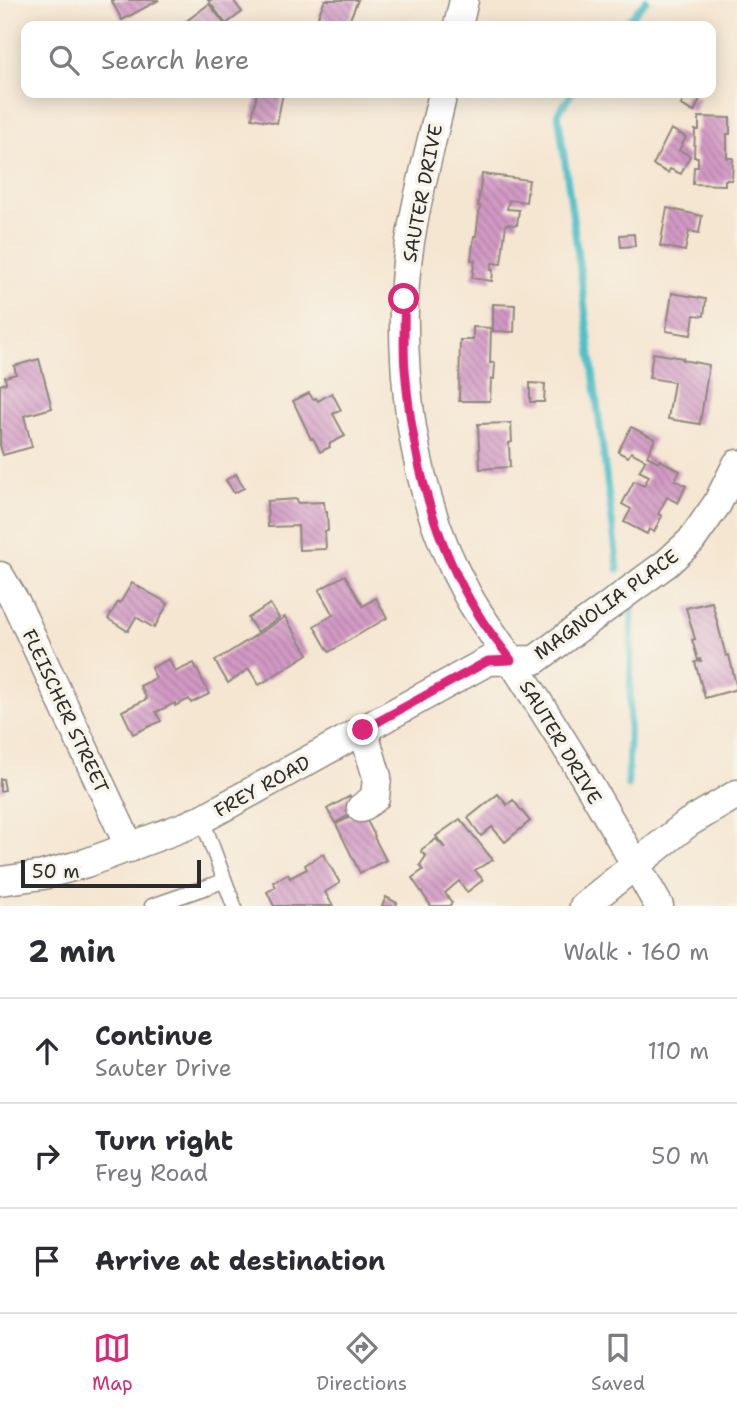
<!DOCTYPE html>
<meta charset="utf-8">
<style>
:root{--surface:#fff;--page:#f7f7f7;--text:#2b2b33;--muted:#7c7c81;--line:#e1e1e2;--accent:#db2777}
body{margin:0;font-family:"Shantell Sans",sans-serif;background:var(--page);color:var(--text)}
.scale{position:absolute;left:21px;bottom:18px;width:180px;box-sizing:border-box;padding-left:7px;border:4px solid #2b2b2b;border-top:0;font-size:19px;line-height:24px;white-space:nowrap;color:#2b2b2b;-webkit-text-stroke:5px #f7f3e8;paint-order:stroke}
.stop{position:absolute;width:21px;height:21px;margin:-16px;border:5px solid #db2777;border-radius:50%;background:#fff}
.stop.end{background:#db2777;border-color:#fff;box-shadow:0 2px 7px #0008}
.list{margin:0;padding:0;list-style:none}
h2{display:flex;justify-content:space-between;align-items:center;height:91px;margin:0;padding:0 28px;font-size:30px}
h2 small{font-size:23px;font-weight:400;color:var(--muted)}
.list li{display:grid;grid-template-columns:46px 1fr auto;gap:21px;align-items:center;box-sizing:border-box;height:105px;padding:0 28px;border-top:2px solid var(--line)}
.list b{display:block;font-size:26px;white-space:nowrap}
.list p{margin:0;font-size:23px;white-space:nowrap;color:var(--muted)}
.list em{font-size:23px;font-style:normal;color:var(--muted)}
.icon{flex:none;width:38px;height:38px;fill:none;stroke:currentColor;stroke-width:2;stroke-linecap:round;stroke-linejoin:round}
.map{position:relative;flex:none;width:737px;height:906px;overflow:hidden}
.search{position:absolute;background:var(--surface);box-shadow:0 4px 18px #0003;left:21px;right:21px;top:21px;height:77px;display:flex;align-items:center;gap:18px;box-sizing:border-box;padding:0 24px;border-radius:14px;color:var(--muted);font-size:26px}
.sheet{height:406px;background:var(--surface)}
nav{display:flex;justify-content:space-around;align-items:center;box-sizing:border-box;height:98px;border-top:2px solid var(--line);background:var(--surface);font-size:19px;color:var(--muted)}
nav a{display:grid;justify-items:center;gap:4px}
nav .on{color:var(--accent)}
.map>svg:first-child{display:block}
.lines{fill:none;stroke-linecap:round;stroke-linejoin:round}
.stream{stroke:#52c0c9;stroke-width:7}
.building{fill:url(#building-back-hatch)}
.lane-casing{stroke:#90887e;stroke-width:17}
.street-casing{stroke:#90887e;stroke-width:31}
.lane{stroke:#fff;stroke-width:14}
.street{stroke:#fff;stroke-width:28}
.route{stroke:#db2777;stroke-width:9}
.labels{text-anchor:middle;stroke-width:7;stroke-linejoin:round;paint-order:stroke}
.street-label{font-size:19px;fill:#2b2b2b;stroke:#f7f3e8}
</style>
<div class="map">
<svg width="737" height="906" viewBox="0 0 737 906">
<defs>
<pattern id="building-back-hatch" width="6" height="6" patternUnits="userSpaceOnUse" patternTransform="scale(1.75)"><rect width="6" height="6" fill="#d299c5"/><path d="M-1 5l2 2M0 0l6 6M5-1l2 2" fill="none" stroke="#ab7da0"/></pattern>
</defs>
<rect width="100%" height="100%" fill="#f7f3e8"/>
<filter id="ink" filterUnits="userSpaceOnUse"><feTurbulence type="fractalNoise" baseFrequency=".0143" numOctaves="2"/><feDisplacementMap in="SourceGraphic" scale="14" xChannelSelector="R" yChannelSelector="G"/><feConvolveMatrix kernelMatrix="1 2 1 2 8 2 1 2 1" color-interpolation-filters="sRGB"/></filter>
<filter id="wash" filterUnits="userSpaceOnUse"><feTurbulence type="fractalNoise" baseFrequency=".00686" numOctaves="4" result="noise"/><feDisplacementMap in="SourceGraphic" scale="28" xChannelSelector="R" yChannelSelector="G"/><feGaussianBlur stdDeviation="1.57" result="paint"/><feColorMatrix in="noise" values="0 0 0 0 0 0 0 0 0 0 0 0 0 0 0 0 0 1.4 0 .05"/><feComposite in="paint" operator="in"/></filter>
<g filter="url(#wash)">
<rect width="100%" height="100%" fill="#f5e6d1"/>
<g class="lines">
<g class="stream">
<polyline points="623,26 646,0"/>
<polyline points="572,93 558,113 581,276 618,569"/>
<polyline points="628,786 632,608"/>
</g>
</g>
<g id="blocks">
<g class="building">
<polygon points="111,0 159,0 122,20"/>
<polygon points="208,0 233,0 242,12 226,24"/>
<polygon points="325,0 358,0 347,26 342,26 318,16"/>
<polygon points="209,4 226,26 180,26"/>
<polygon points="257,93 283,93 277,123 252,118"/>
<polygon points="687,93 700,99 694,112 681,105"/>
<polygon points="699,117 730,118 730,134 727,134 727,158 733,158 732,180 725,180 725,185 693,184 694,167 698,167 698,157 694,157 695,130 699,130"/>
<polygon points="671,129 686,137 679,150 690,156 681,174 670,169 668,173 653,165"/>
<polygon points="482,174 529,180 526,202 509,200 507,209 519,210 517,225 506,224 501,264 492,263 491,270 493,270 492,281 472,278 475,260 471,260 474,236 476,236 480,206 478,206"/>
<polygon points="667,208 702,216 699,233 689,231 685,251 660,246"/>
<polygon points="634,234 635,246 621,247 620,235"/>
<polygon points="672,293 706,299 704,316 694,315 691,335 666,331"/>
<polygon points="493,304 515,305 514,332 493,331"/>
<polygon points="473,327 491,328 490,363 495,363 494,379 491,379 490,401 459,401 460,340 473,340"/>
<polygon points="653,353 683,358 682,360 709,365 700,424 668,419 674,382 649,378"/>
<polygon points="39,359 52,408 24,416 32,447 3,455 0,445 0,385 6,383 5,377 16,374 14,366"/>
<polygon points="530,383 545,384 544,402 530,402"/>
<polygon points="309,393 313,399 316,398 318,401 332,393 341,410 333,414 345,436 329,444 330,447 320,452 313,438 311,439 293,401"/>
<polygon points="511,423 512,442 509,443 510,467 480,469 478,424"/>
<polygon points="631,427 655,439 647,456 658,462 660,460 680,471 675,480 686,486 678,503 667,497 658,514 662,516 654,532 649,529 647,534 624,522 631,509 622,504 634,481 644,486 649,476 639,471 646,460 631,452 628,457 618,452"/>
<polygon points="236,474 244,488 234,493 226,480"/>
<polygon points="297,499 297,503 324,502 325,512 327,512 328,531 325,531 326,549 299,550 298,526 268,527 267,501"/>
<polygon points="345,575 363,606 376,598 387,618 329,652 314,626 333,615 319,590"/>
<polygon points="132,583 164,601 168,604 154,628 136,617 128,631 108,619 118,602 120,603"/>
<polygon points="712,602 726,656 729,655 737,689 705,698 695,662 701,661 700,659 698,660 692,640 695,639 686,608"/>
<polygon points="270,604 279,618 257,632 248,618"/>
<polygon points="285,617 308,654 259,685 249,669 228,683 215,661"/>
<polygon points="169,659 175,672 194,663 209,694 191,703 189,699 175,706 175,703 156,712 161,721 133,734 122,711 147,699 140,686 156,678 151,668"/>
<polygon points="0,779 3,779 5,790 0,791"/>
<polygon points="498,794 507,805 513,800 530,821 505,842 492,827 481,836 468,818"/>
<polygon points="350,796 358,810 335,823 327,809"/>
<polygon points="362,811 375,836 374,837 386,860 360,873 336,824"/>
<polygon points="460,819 493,860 475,870 483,880 467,892 459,881 445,893 452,903 449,906 431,906 412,878 423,870 420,865 426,856 421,852 422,849 436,839 445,848 436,836"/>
<polygon points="323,854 340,883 325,892 333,906 274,906 267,892 276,887 273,882 288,874 290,878 307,869 305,865"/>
<polygon points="386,897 397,903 396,906 382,906"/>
</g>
</g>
</g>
<g filter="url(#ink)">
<use href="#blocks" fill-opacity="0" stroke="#90887e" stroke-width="2"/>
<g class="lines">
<g class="lane-casing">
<g id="lane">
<polyline points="202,819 234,906"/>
<polyline points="152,906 224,881"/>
</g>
</g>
<g class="street-casing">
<g id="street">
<polyline points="458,26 464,0"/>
<path d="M443,93C428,159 406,233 404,301C402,402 418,505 467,594C480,618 496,638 511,660C527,684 542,708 557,732C593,789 626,848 659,906"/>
<polyline points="0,576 17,605 130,848"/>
<polyline points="361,808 375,798 377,777 363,730"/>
<polyline points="0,881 43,875 86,863 186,826 202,819 488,661 535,660 667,563 691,541 717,504 737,464"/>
<polyline points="584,906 688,823 737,794"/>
</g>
</g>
<use href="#lane" class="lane"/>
<use href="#street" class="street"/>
</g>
</g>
<g class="lines" filter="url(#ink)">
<path class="route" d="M363,730L488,661L511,660C501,646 489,632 480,617C433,543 412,455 405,369C403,346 405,322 404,299"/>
</g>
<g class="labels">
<g class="street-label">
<text transform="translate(422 193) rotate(-79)" y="7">SAUTER DRIVE</text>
<text transform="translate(606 604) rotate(-36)" y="7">MAGNOLIA PLACE</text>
<text transform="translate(66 711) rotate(65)" y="7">FLEISCHER STREET</text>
<text transform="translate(561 742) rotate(59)" y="7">SAUTER DRIVE</text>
<text transform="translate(262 786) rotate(-29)" y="7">FREY ROAD</text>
</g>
</g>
</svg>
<div class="scale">50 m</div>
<div class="stop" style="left:404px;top:299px"></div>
<div class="stop end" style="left:363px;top:730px"></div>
<div class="search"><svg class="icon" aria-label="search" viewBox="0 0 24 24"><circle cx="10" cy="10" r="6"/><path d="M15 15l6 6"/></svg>Search here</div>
</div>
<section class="sheet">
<h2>2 min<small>Walk · 160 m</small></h2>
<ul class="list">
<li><svg class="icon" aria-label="ahead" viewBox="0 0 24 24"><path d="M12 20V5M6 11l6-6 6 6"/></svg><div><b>Continue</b><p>Sauter Drive</p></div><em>110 m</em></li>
<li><svg class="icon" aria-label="right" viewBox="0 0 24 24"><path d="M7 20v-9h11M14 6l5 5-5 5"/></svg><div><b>Turn right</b><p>Frey Road</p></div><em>50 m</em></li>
<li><svg class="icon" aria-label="arrive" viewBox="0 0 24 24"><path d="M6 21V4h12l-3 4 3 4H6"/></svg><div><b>Arrive at destination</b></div></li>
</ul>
</section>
<nav>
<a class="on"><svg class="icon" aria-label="map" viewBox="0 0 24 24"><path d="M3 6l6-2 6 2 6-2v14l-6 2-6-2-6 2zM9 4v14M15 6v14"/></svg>Map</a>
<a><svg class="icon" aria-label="directions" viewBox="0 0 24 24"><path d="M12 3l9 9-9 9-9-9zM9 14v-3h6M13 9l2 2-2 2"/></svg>Directions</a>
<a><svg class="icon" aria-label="saved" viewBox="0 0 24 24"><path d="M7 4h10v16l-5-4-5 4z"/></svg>Saved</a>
</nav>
